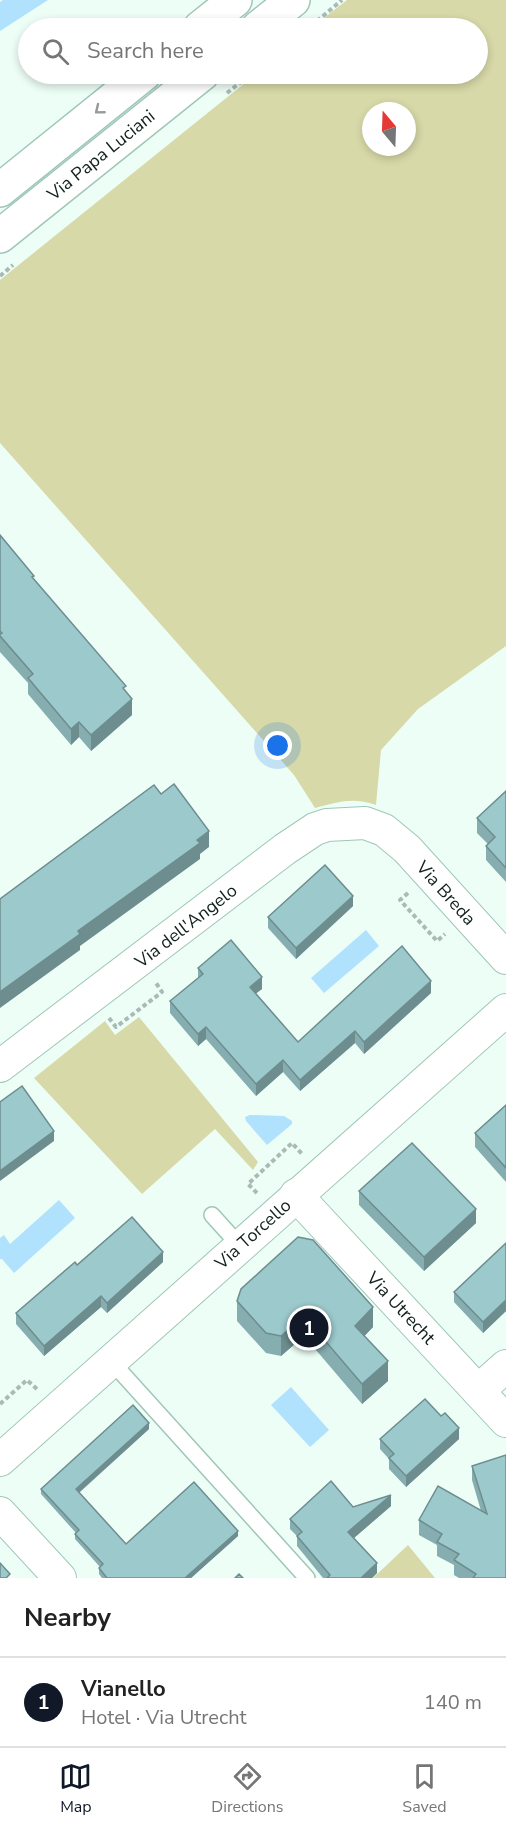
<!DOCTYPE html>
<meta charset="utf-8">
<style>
:root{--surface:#fff;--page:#f6f6f6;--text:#222;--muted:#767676;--line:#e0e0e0;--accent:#111827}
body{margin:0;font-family:"Nunito Sans",sans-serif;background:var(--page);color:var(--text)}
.compass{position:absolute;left:362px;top:102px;width:54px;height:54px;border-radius:50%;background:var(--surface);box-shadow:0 3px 9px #0003;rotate:341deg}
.you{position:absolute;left:278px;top:746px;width:21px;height:21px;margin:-15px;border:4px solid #fff;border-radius:50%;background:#1a73e8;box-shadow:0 0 0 9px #1a73e833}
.badge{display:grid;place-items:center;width:39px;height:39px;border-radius:50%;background:var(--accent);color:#fff;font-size:20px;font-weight:700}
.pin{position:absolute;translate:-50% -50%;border:3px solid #fff;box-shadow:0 2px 6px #0006}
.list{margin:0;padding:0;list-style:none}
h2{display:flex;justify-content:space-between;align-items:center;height:78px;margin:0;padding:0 24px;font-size:26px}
h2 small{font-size:20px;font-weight:400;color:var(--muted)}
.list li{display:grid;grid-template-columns:39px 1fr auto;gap:18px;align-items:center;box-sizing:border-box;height:90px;padding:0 24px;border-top:2px solid var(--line)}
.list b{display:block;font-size:22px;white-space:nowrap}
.list p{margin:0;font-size:20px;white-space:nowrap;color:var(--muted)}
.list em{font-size:20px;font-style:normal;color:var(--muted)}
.icon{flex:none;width:33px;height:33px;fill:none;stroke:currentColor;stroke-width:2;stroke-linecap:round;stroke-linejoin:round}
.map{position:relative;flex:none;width:506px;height:1578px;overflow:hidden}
.search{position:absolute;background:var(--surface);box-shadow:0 3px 9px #0003;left:18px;right:18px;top:18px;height:66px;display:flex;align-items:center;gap:15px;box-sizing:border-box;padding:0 21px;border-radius:33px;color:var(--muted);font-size:22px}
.sheet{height:168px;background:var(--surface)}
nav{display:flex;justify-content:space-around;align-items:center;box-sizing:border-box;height:84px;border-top:2px solid var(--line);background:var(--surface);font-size:16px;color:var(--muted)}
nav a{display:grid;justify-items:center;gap:3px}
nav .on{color:var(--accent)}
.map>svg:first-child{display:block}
.green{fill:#d8d9a8;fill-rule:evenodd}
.water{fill:#b0e1fd}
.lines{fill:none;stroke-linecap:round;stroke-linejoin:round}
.lane-casing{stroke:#9fc7b8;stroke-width:18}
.street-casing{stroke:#9fc7b8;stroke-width:34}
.secondary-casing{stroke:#9fc7b8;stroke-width:36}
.path{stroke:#aabab4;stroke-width:4;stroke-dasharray:4.5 3;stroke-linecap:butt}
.lane{stroke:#fff;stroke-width:15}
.street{stroke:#fff;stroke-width:32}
.secondary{stroke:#fff;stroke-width:33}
.wall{fill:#86adaf}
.shaded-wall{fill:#6d8d8f}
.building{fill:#9cc9cc;stroke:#6d8d8f;stroke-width:1.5}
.oneway{stroke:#949b99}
.labels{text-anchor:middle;stroke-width:5;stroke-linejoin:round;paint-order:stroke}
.street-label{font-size:18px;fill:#12211c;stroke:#fff}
</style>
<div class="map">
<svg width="506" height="1578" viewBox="0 0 506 1578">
<rect width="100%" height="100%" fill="#edfef7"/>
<g class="green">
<path d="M347,0H506V646L418,709L381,750L376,805C352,797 339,802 315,808L294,775L0,443V280L256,74H478V28H311ZM371,111H407V147H371Z"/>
<polygon points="139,1017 258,1162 253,1170 215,1129 142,1194 34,1078 105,1021 115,1035"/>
<polygon points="408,1545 435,1578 373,1578"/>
</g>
<g class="water">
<polygon points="3,0 48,0 0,31 0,2"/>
<polygon points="366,930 379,946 324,993 311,978"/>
<polygon points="250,1115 284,1116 292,1121 292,1124 267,1145 246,1121 245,1117"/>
<polygon points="59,1200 75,1218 14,1273 2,1259 0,1259 0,1238 4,1235 10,1244"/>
<polygon points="291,1387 329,1430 310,1447 271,1405"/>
</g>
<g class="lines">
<g class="lane-casing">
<g id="lane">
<polyline points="212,1215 240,1246"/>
<polyline points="111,1361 307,1578"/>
</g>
</g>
<g class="street-casing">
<g id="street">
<polyline points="0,1066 285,849 315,829 327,825 365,823 384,830 407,849 506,958"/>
<polyline points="296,1195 506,1421"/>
<polyline points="478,1391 506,1366"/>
<polyline points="0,1460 506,1010"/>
<polyline points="0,1513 60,1578"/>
</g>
</g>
<g class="secondary-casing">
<g id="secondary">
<polyline points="200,28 235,0"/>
<polyline points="258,28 293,0"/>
<polyline points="0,190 144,74"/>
<polyline points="0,236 202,74"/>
</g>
</g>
<g class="path">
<polyline points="317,21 342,0"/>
<polyline points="227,93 251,74"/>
<polyline points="0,276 13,265"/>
<polyline points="408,893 400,900 437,941 445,934"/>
<polyline points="109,1018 116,1027 162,992 156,983"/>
<polyline points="257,1193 248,1184 292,1143 302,1154"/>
<polyline points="0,1404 27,1380 37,1389"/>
</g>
<use href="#lane" class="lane"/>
<use href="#street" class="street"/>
<use href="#secondary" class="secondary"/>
</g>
<g class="wall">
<polygon points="0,535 34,580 126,692 132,715 91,751 79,737 71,745 28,694 28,683 0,652"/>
<polygon points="506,791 506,882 486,860 486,846 488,844 477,833 477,818"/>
<polygon points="353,906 296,959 268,928 268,917"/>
<polygon points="198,968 262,989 256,993 298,1042 431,993 364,1054 355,1043 300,1091 283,1072 256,1096 206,1039 198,1046 170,1013 170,1001 198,978"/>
<polygon points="506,1105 506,1182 475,1147 475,1133"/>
<polygon points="359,1191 476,1223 424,1271 359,1205"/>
<polygon points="506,1243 506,1311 483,1333 454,1302 454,1292"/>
<polygon points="163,1262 107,1313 101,1307 44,1356 16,1324 16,1313 77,1265"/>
<polygon points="237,1301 373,1327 364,1336 388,1381 362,1404 304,1336 281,1356 266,1353 237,1321"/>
<polygon points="149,1429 79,1493 126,1544 238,1536 191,1578 102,1578 99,1574 99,1568 100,1567 75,1539 75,1534 76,1533 41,1494 41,1489"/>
<polygon points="380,1439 459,1439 406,1487 389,1469 389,1459 380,1449"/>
<polygon points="472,1466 506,1578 459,1578 454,1575 454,1565 437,1556 437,1545 419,1535 419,1520 481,1511 472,1480"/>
<polygon points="391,1506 354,1538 377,1573 372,1578 323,1578 297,1546 297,1536 290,1529 290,1519 353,1507"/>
</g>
<g class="shaded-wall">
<polygon points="132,699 132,715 91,751 91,735"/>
<polygon points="79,722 79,737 71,745 71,729"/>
<polygon points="209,831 209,847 200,854 200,859 80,946 80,950 0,1008 0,992 78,931"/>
<polygon points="353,896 353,906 296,959 296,948"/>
<polygon points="262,977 262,989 250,998 250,987"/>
<polygon points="431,981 431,993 364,1054 364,1042"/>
<polygon points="206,1027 206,1039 198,1046 198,1034"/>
<polygon points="355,1031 355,1043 300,1091 300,1080"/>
<polygon points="283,1060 283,1072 256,1096 256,1084"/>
<polygon points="54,1131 54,1141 0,1181 0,1171"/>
<polygon points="476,1209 476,1223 424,1271 424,1257"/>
<polygon points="163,1252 163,1262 107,1313 107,1303"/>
<polygon points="101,1296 101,1307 44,1356 44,1346"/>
<polygon points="506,1300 506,1311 483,1333 483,1322"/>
<polygon points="373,1307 373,1327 355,1346 355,1326"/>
<polygon points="304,1316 304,1336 281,1356 281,1336"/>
<polygon points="388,1361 388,1381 362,1404 362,1384"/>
<polygon points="149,1423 149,1429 76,1495 76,1489"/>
<polygon points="459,1428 459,1439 406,1487 406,1476"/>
<polygon points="391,1495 391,1506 348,1543 348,1532"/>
<polygon points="238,1531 238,1536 191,1578 185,1578"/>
<polygon points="377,1563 377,1573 372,1578 361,1578"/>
</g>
<g class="building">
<polygon points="0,535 34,576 32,577 126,686 123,688 132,699 91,735 79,722 71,729 28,678 33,674 0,636 0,634 2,633 0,631"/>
<polygon points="174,784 209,831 197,840 200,843 78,931 80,934 0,992 0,899 154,785 161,794"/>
<polygon points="506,791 506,868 486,846 495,837 477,818"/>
<polygon points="325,865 353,896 296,948 268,917"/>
<polygon points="231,940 262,977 250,987 298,1042 402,946 431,981 364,1042 355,1031 300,1080 283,1060 256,1084 206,1027 198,1034 170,1001 203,974 198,968"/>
<polygon points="22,1086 54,1131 0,1171 0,1102"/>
<polygon points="506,1105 506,1168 475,1133"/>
<polygon points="412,1143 476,1209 424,1257 359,1191"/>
<polygon points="132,1217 163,1252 107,1303 101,1296 44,1346 16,1313 75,1262 77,1265"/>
<polygon points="298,1237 313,1240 373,1307 355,1326 388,1361 362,1384 304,1316 281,1336 266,1333 237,1301 241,1289"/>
<polygon points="506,1243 506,1300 483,1322 454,1292"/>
<polygon points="425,1399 441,1416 445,1413 459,1428 406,1476 389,1458 394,1454 380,1439"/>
<polygon points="133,1405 149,1423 76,1489 126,1544 194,1482 238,1531 185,1578 107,1578 99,1568 103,1564 75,1534 79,1530 41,1489"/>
<polygon points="506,1455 506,1578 473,1578 476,1574 454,1560 459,1554 437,1542 442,1534 419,1520 438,1486 487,1514 472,1466"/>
<polygon points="331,1481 353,1507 391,1495 348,1532 377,1563 361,1578 327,1578 330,1575 297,1536 302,1532 290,1519"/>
<polygon points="0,1563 10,1574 6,1578 0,1578"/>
<polygon points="239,1574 243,1578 235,1578"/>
</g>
<defs><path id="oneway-chevron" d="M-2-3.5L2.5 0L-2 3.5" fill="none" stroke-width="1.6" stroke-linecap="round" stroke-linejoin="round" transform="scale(1.5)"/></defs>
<use class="oneway" href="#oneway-chevron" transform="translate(99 110) rotate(141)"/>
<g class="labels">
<g class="street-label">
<text transform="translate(101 155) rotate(-39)" y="6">Via Papa Luciani</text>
<text transform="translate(446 893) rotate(48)" y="6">Via Breda</text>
<text transform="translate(186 926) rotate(-38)" y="6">Via dell'Angelo</text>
<text transform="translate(253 1234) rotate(-42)" y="6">Via Torcello</text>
<text transform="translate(401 1308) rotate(47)" y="6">Via Utrecht</text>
</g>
</g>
</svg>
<svg class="compass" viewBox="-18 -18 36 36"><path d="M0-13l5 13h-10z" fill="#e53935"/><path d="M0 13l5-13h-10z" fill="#767676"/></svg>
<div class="you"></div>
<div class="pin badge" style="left:309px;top:1328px">1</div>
<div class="search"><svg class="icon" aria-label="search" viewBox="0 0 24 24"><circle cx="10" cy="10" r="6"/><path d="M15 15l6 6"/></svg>Search here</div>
</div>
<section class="sheet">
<h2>Nearby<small></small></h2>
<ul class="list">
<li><span class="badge">1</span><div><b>Vianello</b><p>Hotel · Via Utrecht</p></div><em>140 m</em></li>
</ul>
</section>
<nav>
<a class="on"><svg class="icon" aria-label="map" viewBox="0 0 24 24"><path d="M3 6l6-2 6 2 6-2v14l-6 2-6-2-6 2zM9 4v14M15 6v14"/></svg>Map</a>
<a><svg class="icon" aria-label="directions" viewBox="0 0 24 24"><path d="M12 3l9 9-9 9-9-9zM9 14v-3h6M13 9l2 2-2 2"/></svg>Directions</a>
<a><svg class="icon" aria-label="saved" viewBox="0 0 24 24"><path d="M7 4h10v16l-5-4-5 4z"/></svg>Saved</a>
</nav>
